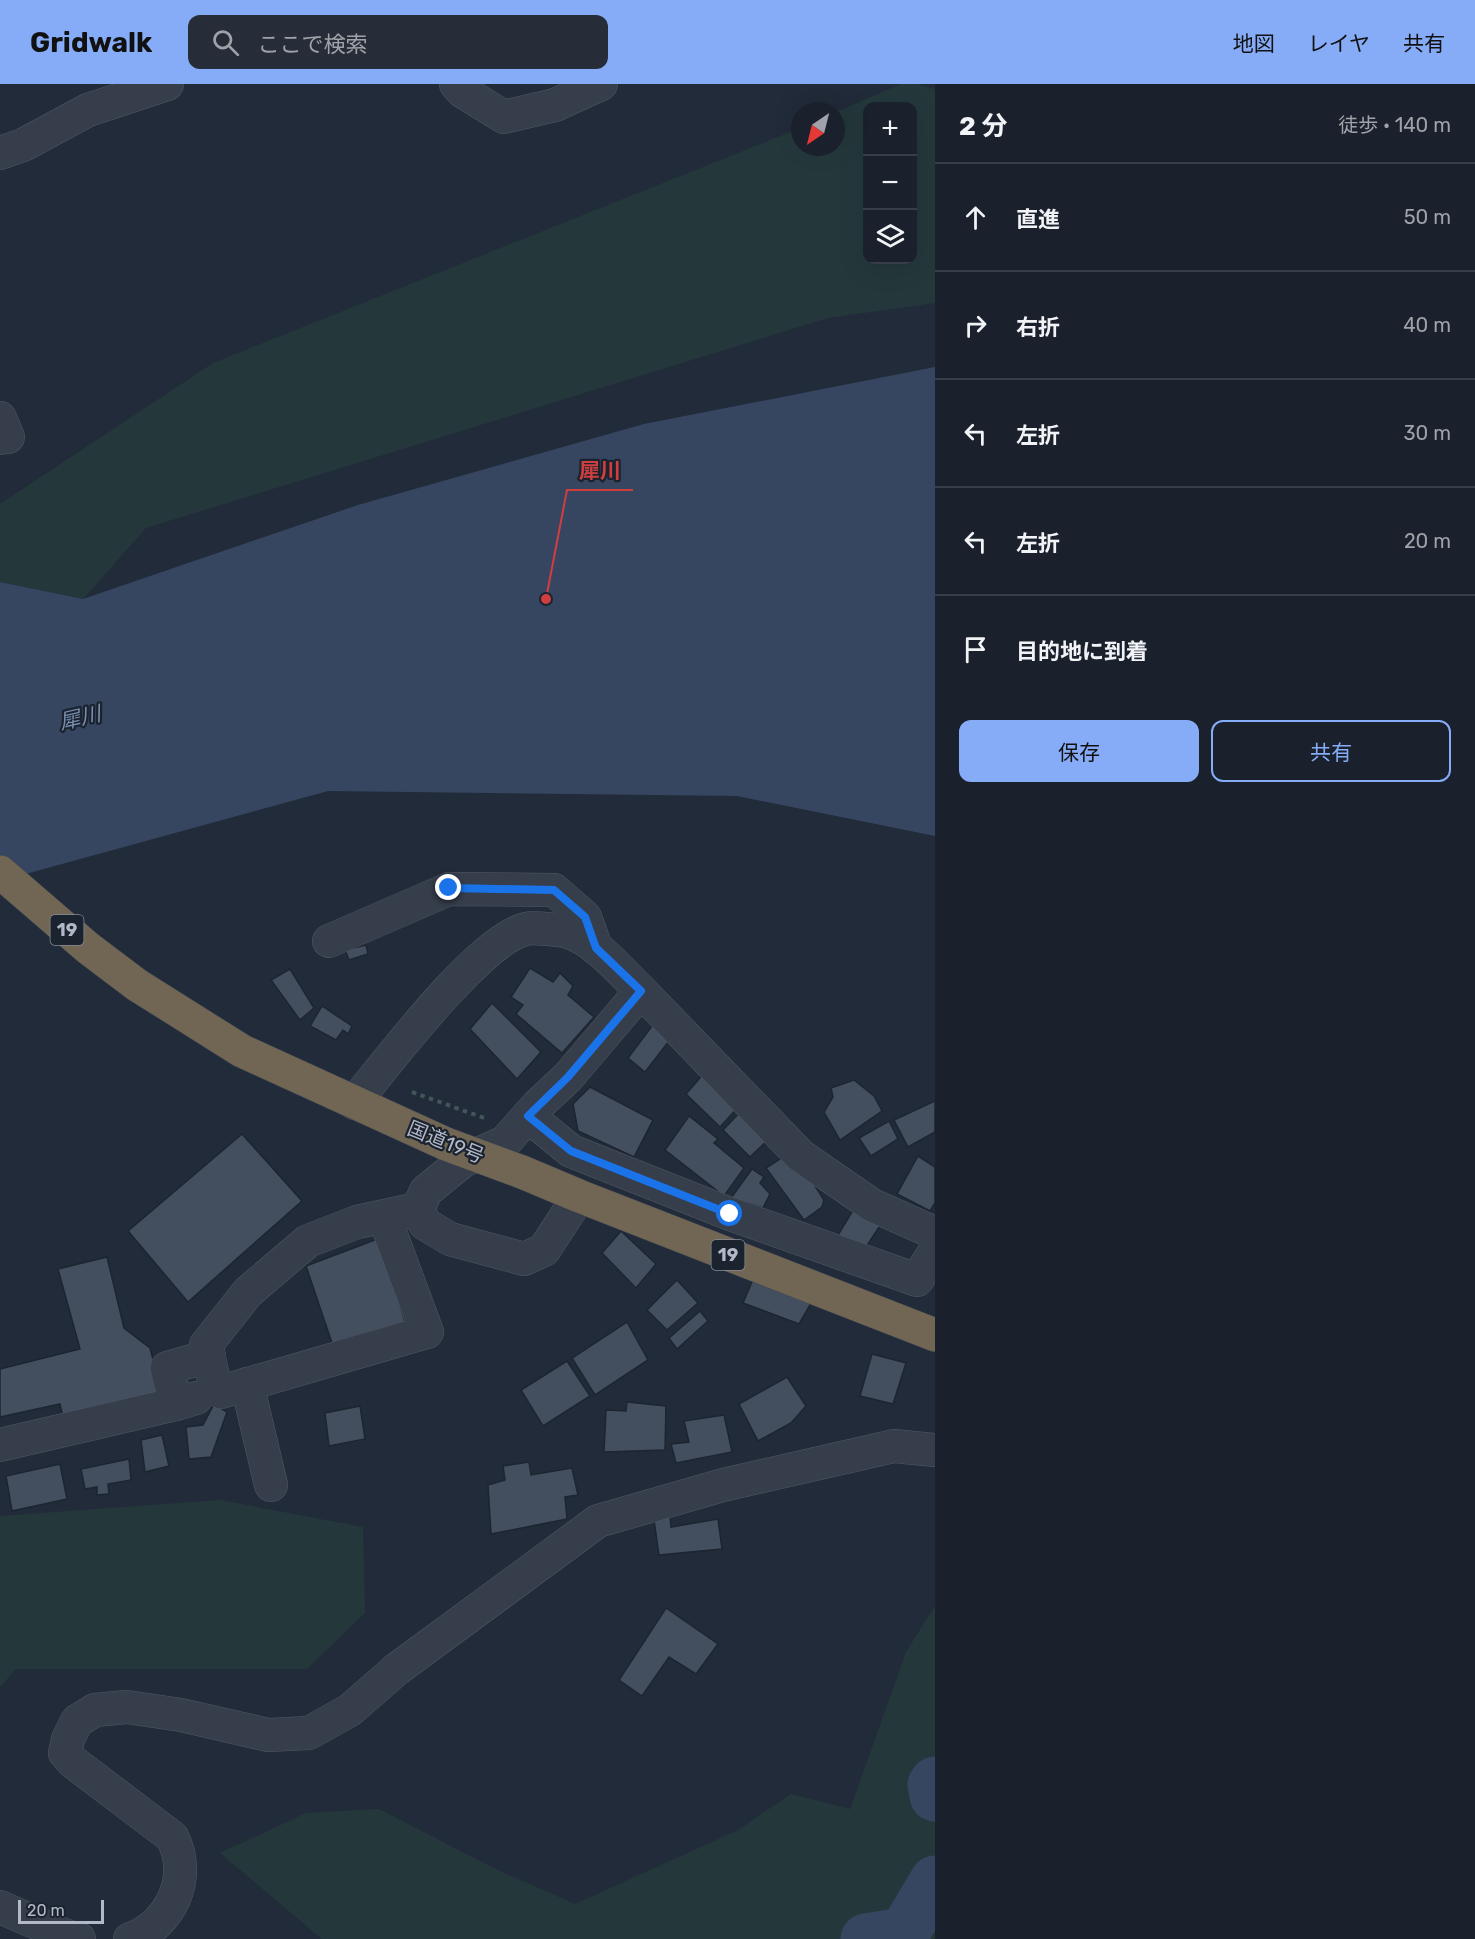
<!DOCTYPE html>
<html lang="ja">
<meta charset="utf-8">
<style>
:root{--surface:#1a202c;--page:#272d38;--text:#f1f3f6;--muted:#9fa3a9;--line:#383e48;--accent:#86acf7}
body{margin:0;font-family:Rubik,"Noto Sans JP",sans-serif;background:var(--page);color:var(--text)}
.controls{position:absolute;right:18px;top:18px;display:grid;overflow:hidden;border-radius:12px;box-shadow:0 6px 24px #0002}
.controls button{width:54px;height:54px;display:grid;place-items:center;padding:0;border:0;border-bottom:2px solid var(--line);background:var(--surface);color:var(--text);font:30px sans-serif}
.compass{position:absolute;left:791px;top:18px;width:54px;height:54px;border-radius:50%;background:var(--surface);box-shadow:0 6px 24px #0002;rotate:215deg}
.scale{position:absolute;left:18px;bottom:15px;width:86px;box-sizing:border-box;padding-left:6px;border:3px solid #b1b8c7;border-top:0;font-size:16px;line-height:21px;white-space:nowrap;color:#b1b8c7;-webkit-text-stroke:4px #1b232f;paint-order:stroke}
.stop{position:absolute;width:18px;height:18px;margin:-14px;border:4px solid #1a73e8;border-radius:50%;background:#fff}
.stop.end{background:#1a73e8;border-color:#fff;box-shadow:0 2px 6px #0008}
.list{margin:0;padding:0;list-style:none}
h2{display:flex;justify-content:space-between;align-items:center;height:78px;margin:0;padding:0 24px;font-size:26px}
h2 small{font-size:20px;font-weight:400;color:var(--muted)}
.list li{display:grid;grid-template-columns:39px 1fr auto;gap:18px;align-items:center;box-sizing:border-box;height:108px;padding:0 24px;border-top:2px solid var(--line)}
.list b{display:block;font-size:22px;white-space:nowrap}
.list em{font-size:20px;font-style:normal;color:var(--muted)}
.actions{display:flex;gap:12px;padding:18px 24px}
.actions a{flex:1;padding:14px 0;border:2px solid var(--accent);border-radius:12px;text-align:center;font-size:21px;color:var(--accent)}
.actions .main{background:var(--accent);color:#111}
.icon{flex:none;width:33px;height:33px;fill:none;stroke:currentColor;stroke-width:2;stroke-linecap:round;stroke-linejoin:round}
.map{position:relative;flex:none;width:935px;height:1855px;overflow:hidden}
header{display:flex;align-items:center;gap:36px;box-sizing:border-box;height:84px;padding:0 30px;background:var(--accent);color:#111}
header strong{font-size:28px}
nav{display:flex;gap:33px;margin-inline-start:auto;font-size:21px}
.search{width:420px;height:54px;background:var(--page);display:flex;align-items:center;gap:15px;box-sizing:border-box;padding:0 21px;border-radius:12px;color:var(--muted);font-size:22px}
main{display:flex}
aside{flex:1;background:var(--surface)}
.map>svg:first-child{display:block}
.green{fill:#24383b;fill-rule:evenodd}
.water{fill:#364661}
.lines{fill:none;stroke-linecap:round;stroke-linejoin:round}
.river{stroke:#364661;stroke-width:51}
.building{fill:#434e5f;stroke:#1d2531;stroke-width:1.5}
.minor-casing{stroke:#515866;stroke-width:34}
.highway-casing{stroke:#414855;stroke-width:34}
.path{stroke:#425559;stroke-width:4;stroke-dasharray:4.5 4.5;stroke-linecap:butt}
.minor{stroke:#363e4b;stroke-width:33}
.highway{stroke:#716653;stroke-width:33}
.highway-bridge-casing{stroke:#414855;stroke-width:34;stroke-linecap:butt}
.highway-bridge{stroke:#716653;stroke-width:33}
.route{stroke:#1a73e8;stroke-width:8}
.labels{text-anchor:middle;stroke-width:4.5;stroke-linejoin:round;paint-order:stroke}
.shield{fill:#1b232f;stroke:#848b99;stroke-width:1.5}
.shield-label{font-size:18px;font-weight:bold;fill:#b1b8c7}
.street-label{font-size:20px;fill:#b1b8c7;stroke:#1b232f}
.water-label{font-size:21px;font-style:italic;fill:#798eae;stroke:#1b232f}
.leader{fill:none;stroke:#d03e40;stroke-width:2}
.callout-dot{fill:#d03e40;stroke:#1b232f;stroke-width:2}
.callout-label{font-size:21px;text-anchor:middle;font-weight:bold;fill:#d03e40;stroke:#1b232f;stroke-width:4.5;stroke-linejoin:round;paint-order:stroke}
</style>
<header>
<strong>Gridwalk</strong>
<div class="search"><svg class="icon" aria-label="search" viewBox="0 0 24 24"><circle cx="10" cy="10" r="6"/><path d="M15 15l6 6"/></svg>ここで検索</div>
<nav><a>地図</a><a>レイヤ</a><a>共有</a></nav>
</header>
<main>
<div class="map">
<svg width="935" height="1855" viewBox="0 0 935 1855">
<rect width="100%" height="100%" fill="#222b3a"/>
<g class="green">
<path d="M901,0H917L935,5V219L828,234L146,444L83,515L0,498V420L213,279L800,44V63H836V28ZM868,22H912V176H868Z"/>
<polygon points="220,1416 363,1443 365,1529 307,1585 16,1585 0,1603 0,1432"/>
<polygon points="935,1522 935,1855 322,1855 220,1769 306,1729 379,1725 498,1786 575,1820 738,1746 791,1710 850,1725 906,1568"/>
</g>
<polygon class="water" points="935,283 935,752 737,712 328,707 0,797 0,498 83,515 358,421 644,340"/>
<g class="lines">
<g class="river">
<polyline points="935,1698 933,1701 935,1712"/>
<polyline points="866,1855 904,1849 935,1797"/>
</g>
</g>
<g class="building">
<polygon points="366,861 368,870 349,876 345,866"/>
<polygon points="530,884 553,898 560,889 573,902 568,911 594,933 562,969 516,930 523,921 511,913"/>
<polygon points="290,885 314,924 300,936 271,896"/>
<polygon points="492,919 541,968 517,995 470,945"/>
<polygon points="322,922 352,942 348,950 343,946 336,956 310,942"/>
<polygon points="652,942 676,948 645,988 628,974"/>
<polygon points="706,987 741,1020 720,1043 686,1010"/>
<polygon points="854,996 874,1012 882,1027 840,1056 824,1028 833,1013 831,1004"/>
<polygon points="590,1003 653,1036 634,1073 578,1047 573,1020"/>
<polygon points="935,1017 935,1048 908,1063 894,1036"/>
<polygon points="743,1025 771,1053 750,1073 723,1046"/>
<polygon points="689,1032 718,1055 714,1059 744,1084 724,1112 665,1066"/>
<polygon points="889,1037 898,1055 871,1072 859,1054"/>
<polygon points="242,1050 302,1117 188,1218 128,1147"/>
<polygon points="786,1071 798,1075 824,1116 822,1123 804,1136 766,1084"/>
<polygon points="918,1072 935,1083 935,1119 930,1127 897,1110"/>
<polygon points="752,1085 764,1093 760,1099 770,1110 763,1124 731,1114"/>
<polygon points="858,1118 885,1134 864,1166 838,1151"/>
<polygon points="621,1147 656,1180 636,1204 602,1169"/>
<polygon points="380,1154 405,1238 332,1259 306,1182"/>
<polygon points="107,1173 124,1244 150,1264 162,1310 63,1334 60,1320 0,1333 0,1285 80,1265 58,1185"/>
<polygon points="754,1193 813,1216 799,1240 743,1219"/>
<polygon points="677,1196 698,1219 667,1246 647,1226"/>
<polygon points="700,1227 708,1237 677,1265 669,1254"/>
<polygon points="627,1238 648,1276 595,1311 572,1274"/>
<polygon points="872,1270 906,1279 893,1320 860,1312"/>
<polygon points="567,1277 590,1312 543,1342 521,1306"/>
<polygon points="787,1293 806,1322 791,1339 758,1357 739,1320"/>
<polygon points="627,1318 666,1322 665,1366 604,1368 606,1326 626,1327"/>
<polygon points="214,1320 227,1328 211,1373 189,1375 186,1343 203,1341"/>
<polygon points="360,1322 365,1355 329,1362 325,1329"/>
<polygon points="724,1331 732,1368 676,1379 671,1360 689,1358 684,1337"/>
<polygon points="162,1351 169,1382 145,1388 141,1356"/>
<polygon points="129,1375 131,1396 108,1400 109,1410 97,1411 97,1403 85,1405 81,1385"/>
<polygon points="529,1378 531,1391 572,1384 578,1411 565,1413 567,1435 491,1450 488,1401 505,1396 503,1382"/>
<polygon points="60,1380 67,1415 12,1427 6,1392"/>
<polygon points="670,1432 671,1443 718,1435 722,1465 659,1471 654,1436"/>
<polygon points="666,1524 718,1560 696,1590 669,1573 642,1612 619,1596"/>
</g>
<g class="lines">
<g class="minor-casing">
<g id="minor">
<polyline points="456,0 462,7 504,33 555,21 601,0"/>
<polyline points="0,69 23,61 88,26 167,0"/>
<polyline points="0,334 8,353 0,354"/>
<polyline points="329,857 449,805 554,806 585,833 596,864"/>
<polyline points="641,907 801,1072 872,1121 935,1149"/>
<path d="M354,1019C387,979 479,856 526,845C533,843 564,846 571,849C599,860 620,887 641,907L568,993L537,1022L505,1058L463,1077L426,1107L418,1125L425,1140L450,1155L524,1175L544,1166L579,1112"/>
<polyline points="528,1032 571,1067 730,1130 917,1196 935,1167"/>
<polyline points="384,1132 427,1248 221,1308 213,1292 206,1261 248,1208 308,1157 357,1138 418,1125"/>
<polyline points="247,1300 271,1401"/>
<polyline points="196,1314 176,1320 167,1284 209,1272"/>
<polyline points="0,1361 176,1320"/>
<polyline points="0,1823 69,1853 79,1855"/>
<path d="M130,1855C171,1841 193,1793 172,1753L73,1678L65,1669L68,1655L77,1637L95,1626L127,1623L181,1631L268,1651L309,1649L350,1626L397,1585L598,1437L723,1401L894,1362L935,1366"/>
</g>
</g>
<g class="highway-casing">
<g id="highway">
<polyline points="0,788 88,864 137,901 242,967 446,1060"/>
<polyline points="522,1088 579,1112 935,1251"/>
</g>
</g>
<polyline class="path" points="412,1008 484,1034"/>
<use href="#minor" class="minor"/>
<use href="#highway" class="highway"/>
<g class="highway-bridge-casing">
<polyline id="highway-bridge" points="446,1060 522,1088"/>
</g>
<use href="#highway-bridge" class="highway-bridge"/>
</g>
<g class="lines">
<polyline class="route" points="449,804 554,806 585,833 596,864 641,907 568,993 528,1032 571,1067 730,1130"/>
</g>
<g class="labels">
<g class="shield">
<rect x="50.5" y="831" width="33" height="30" rx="4.5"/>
<rect x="711.5" y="1156" width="33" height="30" rx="4.5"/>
</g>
<g class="shield-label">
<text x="67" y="852">19</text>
<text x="728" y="1177">19</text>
</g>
<g class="street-label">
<text transform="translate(446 1058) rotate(22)" y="7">国道19号</text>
</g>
<g class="water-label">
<text transform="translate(80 634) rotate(-13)" y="7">犀川</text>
</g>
</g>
<path class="leader" d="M546 515L567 406H633"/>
<circle class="callout-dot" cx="546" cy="515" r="6"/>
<g class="callout-label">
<text x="600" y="394">犀川</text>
</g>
</svg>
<div class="controls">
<button>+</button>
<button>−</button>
<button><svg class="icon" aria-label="layers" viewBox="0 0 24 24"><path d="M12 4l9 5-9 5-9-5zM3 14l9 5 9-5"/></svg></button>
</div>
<svg class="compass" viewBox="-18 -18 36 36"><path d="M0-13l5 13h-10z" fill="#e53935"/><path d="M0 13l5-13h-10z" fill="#9fa3a9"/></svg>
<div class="scale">20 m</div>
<div class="stop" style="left:730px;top:1130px"></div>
<div class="stop end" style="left:449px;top:804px"></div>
</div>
<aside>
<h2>2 分<small>徒歩 · 140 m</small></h2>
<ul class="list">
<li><svg class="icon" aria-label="ahead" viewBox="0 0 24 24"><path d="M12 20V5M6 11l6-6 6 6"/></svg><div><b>直進</b></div><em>50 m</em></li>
<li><svg class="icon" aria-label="right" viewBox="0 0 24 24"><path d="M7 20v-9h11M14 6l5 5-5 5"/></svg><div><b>右折</b></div><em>40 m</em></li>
<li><svg class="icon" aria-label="left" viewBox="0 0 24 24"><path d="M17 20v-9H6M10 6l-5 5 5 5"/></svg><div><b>左折</b></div><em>30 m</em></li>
<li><svg class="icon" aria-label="left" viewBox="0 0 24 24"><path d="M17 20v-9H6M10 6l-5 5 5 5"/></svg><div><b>左折</b></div><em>20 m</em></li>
<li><svg class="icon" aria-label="arrive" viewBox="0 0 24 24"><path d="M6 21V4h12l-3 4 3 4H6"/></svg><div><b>目的地に到着</b></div></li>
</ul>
<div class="actions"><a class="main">保存</a><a>共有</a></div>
</aside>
</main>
